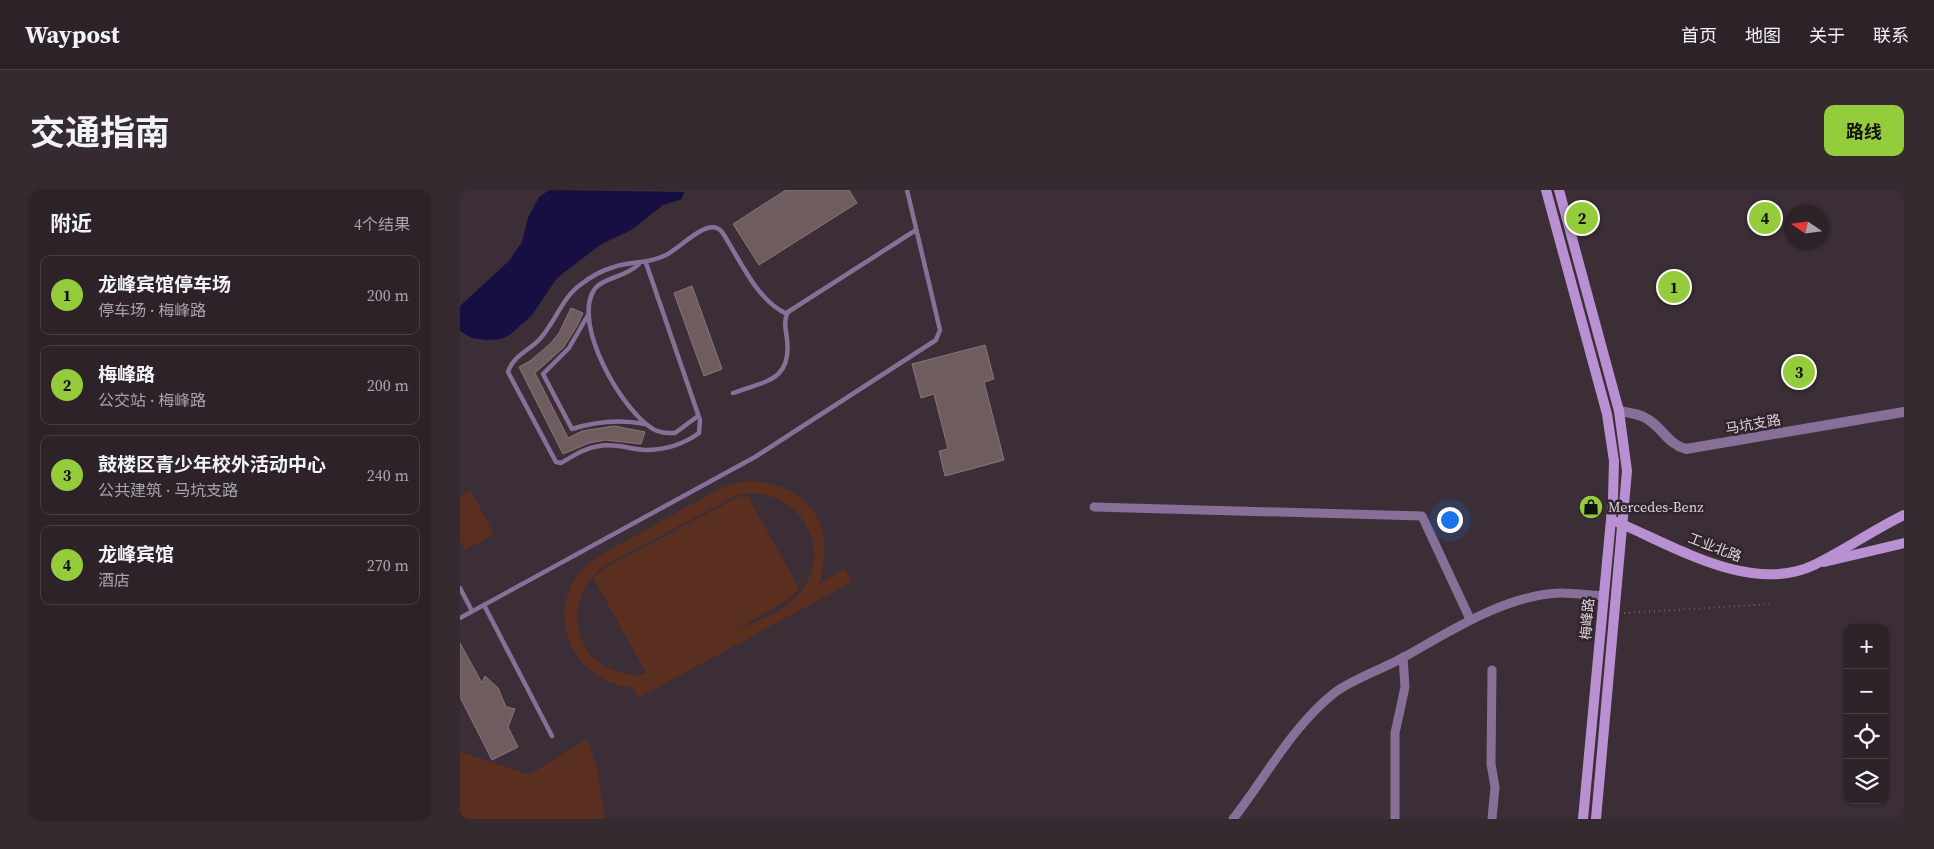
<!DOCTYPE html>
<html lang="zh">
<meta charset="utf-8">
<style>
:root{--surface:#2c2228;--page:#342a30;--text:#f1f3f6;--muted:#a6a4a8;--line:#483f45;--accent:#95cc3b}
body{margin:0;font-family:"Source Serif 4","Noto Sans SC",serif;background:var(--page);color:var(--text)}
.controls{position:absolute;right:15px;bottom:15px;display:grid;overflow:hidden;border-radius:10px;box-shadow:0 1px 4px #0004}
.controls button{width:45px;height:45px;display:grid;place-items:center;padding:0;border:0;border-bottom:1px solid var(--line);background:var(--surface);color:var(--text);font:25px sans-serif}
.compass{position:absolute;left:1324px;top:15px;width:45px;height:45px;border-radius:50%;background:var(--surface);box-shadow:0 1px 4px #0004;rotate:283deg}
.you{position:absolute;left:989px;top:329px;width:18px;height:18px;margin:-12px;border:4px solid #fff;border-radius:50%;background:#1a73e8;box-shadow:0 0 0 8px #1a73e833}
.badge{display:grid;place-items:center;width:32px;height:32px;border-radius:50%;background:var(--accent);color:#111;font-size:16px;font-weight:700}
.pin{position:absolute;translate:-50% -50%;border:2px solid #fff;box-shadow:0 1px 5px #0006}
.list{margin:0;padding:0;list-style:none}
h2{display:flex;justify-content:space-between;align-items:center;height:65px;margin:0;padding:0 20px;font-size:21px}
h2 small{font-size:16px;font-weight:400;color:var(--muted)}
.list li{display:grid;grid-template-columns:32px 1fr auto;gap:15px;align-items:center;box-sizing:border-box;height:80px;margin:0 10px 10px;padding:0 10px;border:1px solid var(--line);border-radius:10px}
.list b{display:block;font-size:19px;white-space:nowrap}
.list p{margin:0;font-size:16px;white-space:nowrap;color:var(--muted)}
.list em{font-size:16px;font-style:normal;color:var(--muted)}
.icon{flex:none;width:28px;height:28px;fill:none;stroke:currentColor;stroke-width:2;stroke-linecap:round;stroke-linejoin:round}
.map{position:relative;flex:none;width:1444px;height:629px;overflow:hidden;border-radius:10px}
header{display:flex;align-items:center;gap:30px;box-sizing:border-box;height:70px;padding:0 25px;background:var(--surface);border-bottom:1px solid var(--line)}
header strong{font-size:24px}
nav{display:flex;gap:28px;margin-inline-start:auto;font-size:18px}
.intro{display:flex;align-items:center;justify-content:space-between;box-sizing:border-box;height:120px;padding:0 30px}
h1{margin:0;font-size:35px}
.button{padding:12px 22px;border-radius:10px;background:var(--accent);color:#111;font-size:18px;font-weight:700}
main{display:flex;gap:30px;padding:0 30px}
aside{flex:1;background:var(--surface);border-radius:10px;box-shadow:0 1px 4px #0004}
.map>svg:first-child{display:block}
.green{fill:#5b2f1f;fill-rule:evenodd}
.water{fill:#170e42}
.building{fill:#6e5c5e;stroke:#897678}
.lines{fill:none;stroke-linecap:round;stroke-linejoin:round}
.path{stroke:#6e636a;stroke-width:2;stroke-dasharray:1 4;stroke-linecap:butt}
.service{stroke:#886f98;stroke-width:4.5}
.minor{stroke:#886f98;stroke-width:9}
.tertiary{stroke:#886f98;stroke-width:10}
.secondary{stroke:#b990d2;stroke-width:10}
.labels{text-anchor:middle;stroke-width:5;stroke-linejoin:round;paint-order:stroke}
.street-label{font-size:14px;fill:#ded5da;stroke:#31242c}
.poi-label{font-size:14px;fill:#ded5da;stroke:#31242c;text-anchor:start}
</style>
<header>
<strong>Waypost</strong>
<nav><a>首页</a><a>地图</a><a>关于</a><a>联系</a></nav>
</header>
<div class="intro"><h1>交通指南</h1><a class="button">路线</a></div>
<main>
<aside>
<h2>附近<small>4个结果</small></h2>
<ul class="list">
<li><span class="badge">1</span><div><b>龙峰宾馆停车场</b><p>停车场 · 梅峰路</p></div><em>200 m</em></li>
<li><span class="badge">2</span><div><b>梅峰路</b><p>公交站 · 梅峰路</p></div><em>200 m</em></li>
<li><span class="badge">3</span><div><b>鼓楼区青少年校外活动中心</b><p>公共建筑 · 马坑支路</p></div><em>240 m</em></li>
<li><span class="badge">4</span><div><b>龙峰宾馆</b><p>酒店</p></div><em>270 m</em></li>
</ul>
</aside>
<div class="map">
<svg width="1444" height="629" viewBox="0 0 1444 629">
<rect width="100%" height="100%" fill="#3b2e36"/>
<g class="green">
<path d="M291,291C353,295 376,338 359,394L384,379L392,392L178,508L173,498C103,490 78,405 139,366L261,298L272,294ZM289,303C342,303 375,361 339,404C325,421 295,432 275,440L328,410L339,398L287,305L278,307L142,380L133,387L186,483C179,487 171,485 163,483C111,473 103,408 142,377L277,305Z"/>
<polygon points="11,301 34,344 5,360 0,349 0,307"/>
<polygon points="127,549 137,578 145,629 0,629 0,562 69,585"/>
</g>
<polygon class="water" points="89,0 224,2 222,9 203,15 173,39 140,55 97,88 72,125 51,144 41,149 27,150 12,148 0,141 0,116 49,71 62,52 68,28 79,7"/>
<g class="building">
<polygon points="326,0 389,0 397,13 299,75 273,34"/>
<polygon points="232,96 262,179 244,186 214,103"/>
<polygon points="111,118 123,123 117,136 103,158 75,183 108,248 122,241 154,236 185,242 181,254 145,250 129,253 103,264 59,177 70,171 91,153 99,143"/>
<polygon points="525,155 534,189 524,192 544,270 485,286 479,261 488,259 474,204 461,208 452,174"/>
<polygon points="0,453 22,493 25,486 38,498 46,517 55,519 48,537 58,557 32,570 0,507"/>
</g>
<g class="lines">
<polyline class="path" points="1164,423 1312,414"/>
<g class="service">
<path d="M186,73L240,230L239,243C224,254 204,260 185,260C170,259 154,253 139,256C124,258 113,266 101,273L96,272L48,182C53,166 68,161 79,150C95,133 102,108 120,95C129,88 143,80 154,77C171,71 189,74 206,65C221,58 249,25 262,42C280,69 296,110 327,124"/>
<path d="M179,74C165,88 143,87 134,100C112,134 162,221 193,239C199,243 207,243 215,243L238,226"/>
<path d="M128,125L109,158L83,184L112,239C137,231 159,229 185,234"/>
<path d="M273,203C305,191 332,191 327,149C326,140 323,131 328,122L456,40"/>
<polyline points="0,398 12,421"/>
<polyline points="24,415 92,546"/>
<polyline points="0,428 295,267 476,150 480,140 447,0"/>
</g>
<g class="minor">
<polyline points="634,317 962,326 1010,429"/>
<polyline points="1032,480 1031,574 1035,597 1032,629"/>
<path d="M773,629C806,587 831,538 873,504C890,490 923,479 944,467C989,442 1047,404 1101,403C1114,403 1129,405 1143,406"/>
<polyline points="935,629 935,543 945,497 943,467"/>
</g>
<path class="tertiary" d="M1159,221C1170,223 1181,224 1189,230C1204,240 1208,254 1226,259L1444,222"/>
<g class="secondary">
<polyline points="1086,0 1147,224 1154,271 1153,308 1123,629"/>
<polyline points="1099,0 1159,221 1167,281 1136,629"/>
<path d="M1157,332C1214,356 1292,405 1354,375C1385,360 1413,340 1444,325"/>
<polyline points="1364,372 1444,353"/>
</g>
</g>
<defs>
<g id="shop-disc" transform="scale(1.25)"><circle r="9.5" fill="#95cc3b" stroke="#31242c"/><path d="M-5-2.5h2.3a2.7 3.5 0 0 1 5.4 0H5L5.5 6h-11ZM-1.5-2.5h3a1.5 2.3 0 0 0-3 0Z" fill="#111"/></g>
</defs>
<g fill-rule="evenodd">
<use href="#shop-disc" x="1131" y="317"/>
</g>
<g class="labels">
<g class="street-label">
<text transform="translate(1293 234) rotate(-10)" y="5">马坑支路</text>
<text transform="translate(1255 357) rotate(21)" y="5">工业北路</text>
<text transform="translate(1127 429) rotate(-85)" y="5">梅峰路</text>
</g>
<g class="poi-label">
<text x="1148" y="322">Mercedes-Benz</text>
</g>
</g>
</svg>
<div class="controls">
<button>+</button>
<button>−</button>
<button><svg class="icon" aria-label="locate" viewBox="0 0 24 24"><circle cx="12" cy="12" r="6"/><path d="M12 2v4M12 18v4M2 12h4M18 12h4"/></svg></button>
<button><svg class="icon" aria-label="layers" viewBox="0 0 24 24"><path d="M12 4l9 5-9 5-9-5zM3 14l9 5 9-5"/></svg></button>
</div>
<svg class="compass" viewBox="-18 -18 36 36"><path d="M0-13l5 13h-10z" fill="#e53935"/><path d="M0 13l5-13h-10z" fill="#a6a4a8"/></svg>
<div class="you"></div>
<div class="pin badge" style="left:1214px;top:97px">1</div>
<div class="pin badge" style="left:1122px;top:28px">2</div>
<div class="pin badge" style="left:1339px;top:182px">3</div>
<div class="pin badge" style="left:1305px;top:28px">4</div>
</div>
</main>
